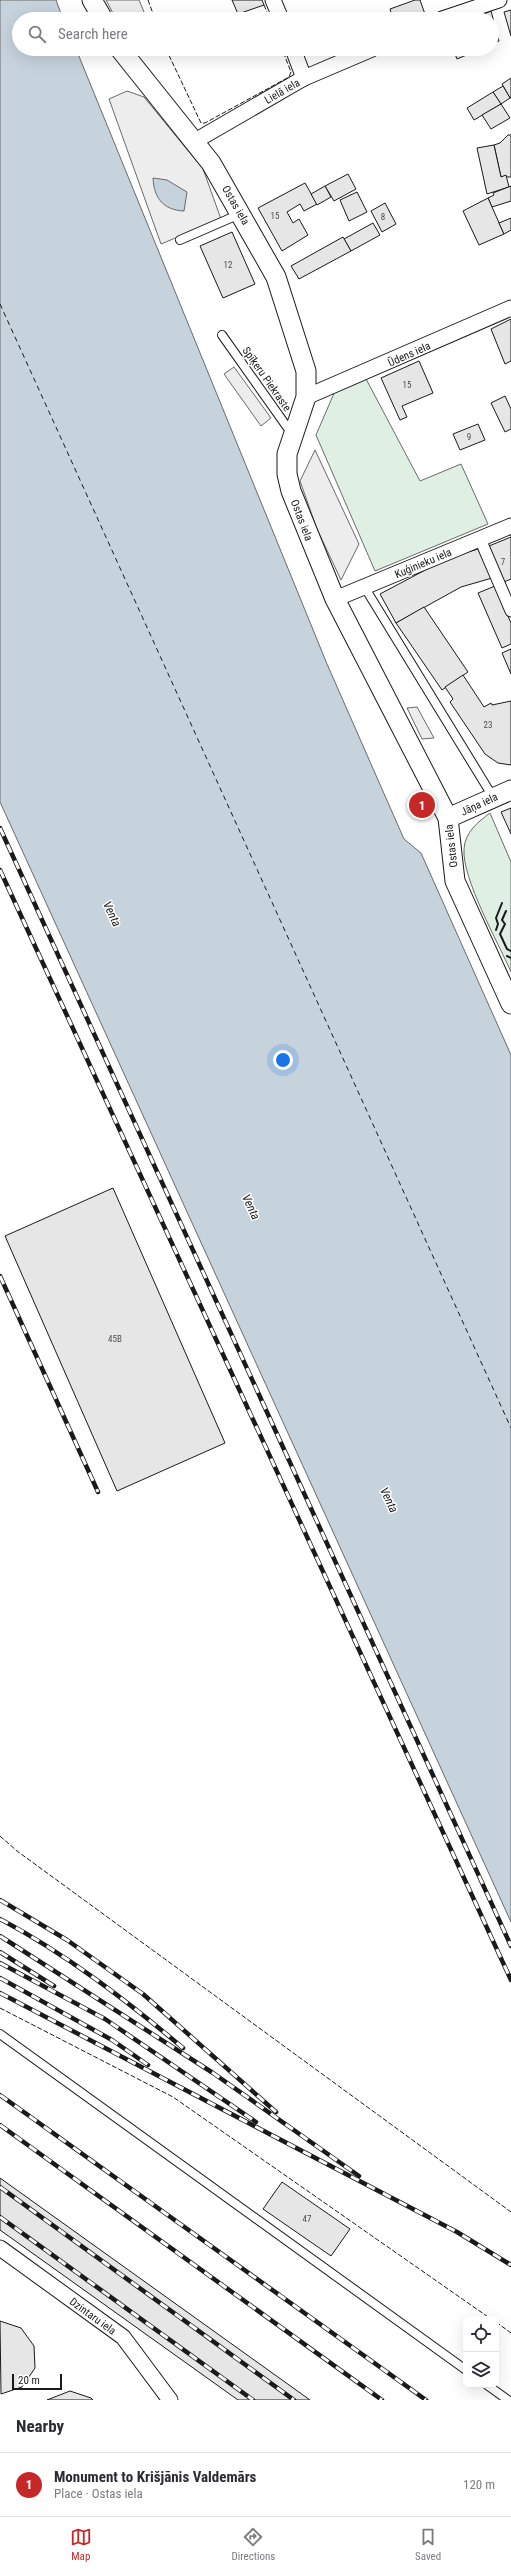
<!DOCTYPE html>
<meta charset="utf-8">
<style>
:root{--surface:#fff;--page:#f2f2f3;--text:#2b2b33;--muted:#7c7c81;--line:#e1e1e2;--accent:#c62828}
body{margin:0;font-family:"Roboto Condensed",sans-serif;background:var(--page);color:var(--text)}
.controls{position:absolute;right:12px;bottom:12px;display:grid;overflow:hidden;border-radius:8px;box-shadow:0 4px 16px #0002}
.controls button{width:36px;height:36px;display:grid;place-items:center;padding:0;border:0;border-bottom:1px solid var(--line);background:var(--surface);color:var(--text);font:20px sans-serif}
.scale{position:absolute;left:12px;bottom:10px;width:50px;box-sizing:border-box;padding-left:4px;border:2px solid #1a1a1a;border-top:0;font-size:11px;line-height:14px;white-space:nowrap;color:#1a1a1a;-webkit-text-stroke:3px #fff;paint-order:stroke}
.you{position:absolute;left:283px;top:1060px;width:14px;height:14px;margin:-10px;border:3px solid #fff;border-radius:50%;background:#1a73e8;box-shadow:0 0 0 6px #1a73e833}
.badge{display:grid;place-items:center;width:26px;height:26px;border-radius:50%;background:var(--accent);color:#fff;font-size:13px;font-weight:700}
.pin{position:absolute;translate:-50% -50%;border:2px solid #fff;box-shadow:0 1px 4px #0006}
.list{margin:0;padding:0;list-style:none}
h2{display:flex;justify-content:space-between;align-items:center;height:52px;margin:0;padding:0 16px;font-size:17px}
h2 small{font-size:13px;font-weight:400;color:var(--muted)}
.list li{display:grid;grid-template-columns:26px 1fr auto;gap:12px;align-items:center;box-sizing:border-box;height:64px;padding:0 16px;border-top:1px solid var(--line)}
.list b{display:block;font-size:15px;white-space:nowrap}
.list p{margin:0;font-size:13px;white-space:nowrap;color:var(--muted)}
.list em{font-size:13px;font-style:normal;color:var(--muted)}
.icon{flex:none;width:22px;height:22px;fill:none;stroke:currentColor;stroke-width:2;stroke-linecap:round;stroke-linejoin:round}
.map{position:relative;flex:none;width:511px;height:2400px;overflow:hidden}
.search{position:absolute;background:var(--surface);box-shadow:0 4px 16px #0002;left:12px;right:12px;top:12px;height:44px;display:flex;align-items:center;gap:10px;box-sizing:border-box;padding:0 14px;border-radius:22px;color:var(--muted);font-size:15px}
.sheet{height:116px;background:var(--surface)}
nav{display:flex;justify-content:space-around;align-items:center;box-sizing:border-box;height:56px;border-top:1px solid var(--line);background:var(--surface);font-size:11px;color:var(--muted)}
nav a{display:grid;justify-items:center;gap:2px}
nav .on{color:var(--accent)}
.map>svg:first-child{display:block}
.green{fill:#e0efe3;stroke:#6a6a6a}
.parking{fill:#ededed;stroke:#6a6a6a}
.water{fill:#c6d2dc;stroke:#6a6a6a}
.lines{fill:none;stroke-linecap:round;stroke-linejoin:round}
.ferry{stroke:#1a1a1a;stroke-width:1;stroke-dasharray:5 4;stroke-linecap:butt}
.building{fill:#e6e6e6;stroke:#1a1a1a}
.service-casing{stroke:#1a1a1a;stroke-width:10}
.pedestrian-casing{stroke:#1a1a1a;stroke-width:13}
.minor-casing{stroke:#1a1a1a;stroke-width:17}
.tertiary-casing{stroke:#1a1a1a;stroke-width:21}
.service{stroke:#fff;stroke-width:8}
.pedestrian{stroke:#fff;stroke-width:11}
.minor{stroke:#fff;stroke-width:15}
.tertiary{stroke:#fff;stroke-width:19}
.rail-casing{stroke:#1a1a1a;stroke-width:4.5}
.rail{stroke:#fff;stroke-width:3;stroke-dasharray:9;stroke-linecap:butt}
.fence{stroke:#1a1a1a;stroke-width:1;stroke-dasharray:5 2;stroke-linecap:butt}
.wall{stroke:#1a1a1a;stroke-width:2}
.labels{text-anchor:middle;stroke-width:3;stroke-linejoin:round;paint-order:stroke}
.number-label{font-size:9px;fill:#4d4d4d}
.street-label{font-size:11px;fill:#1a1a1a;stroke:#fff}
.water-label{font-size:12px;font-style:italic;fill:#1a1a1a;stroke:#fff}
</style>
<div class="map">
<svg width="511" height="2400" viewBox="0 0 511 2400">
<rect width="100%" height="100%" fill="#fff"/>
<g class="green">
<polygon points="365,377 420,481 461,464 488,524 375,571 316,435 335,391"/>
<path d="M490,813L511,862V972C498,942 462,879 464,849C465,832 478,822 490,813Z"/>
</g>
<g class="parking">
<polygon points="106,0 139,0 147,19 116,19"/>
<polygon points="127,91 144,97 203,169 221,219 161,244 109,99"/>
<polygon points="234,367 271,418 261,426 224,374"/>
<polygon points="315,450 359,544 341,580 317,529 300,481"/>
<polygon points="417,707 434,738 422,739 407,708"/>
</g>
<g class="water">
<polygon points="0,0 56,0 63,19 19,19 19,49 76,49 327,664 404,839 421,853 511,1055 511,1922 0,802"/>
<path d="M153,178L167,180L187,192L184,211C163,210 154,198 153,178Z"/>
</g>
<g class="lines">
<polyline class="ferry" points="0,304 511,1428"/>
</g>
<g class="building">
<polygon points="232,0 262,0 264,5 238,14"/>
<polygon points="415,0 420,0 426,17 393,19 390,9"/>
<polygon points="511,10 511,36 504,12"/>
<polygon points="491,11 499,41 492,44 492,19 472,19"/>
<polygon points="453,49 481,49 457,59"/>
<polygon points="511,78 511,98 510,98 502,84"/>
<polygon points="503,86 510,98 501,104 493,92"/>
<polygon points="493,92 501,104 474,120 467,108"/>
<polygon points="501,104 510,118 491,129 482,115"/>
<polygon points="508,135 511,135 511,177 501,177 494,145 500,143"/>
<polygon points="494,145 501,177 506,175 509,187 487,194 477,148"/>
<polygon points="348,174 356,189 334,201 325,186"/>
<polygon points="305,183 317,204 304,211 300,204 287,212 293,223 299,219 308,235 282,251 258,208"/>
<polygon points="325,186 331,197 317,205 311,194"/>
<polygon points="511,186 511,201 492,207 488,198 494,195 493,193"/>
<polygon points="357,192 367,212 349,221 340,200"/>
<polygon points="488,198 504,234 479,245 463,211"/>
<polygon points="385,203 396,224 382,232 371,211"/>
<polygon points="511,218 511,230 504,234 499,223"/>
<polygon points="373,223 380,235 351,251 344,239"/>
<polygon points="232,232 255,284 223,298 200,246"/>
<polygon points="343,237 351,251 299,279 291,266"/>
<polygon points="511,319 511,361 505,364 491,329"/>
<polygon points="419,361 433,393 402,406 407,417 400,420 381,378"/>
<polygon points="505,396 511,409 511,429 505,432 491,403"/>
<polygon points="478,424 485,440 460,450 453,434"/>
<polygon points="511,537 511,579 504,582 489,546"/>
<polygon points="478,549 492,578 461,587 396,623 380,594 448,558"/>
<polygon points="495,586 511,623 511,644 502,648 478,593"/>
<polygon points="424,607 468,672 442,690 396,623"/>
<polygon points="511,649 511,674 502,653"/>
<polygon points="463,675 484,707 491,703 492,705 511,701 511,765 498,763 485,754 450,702 453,699 445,687"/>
<polygon points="511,808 511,834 501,812"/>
<polygon points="113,1188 225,1443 117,1491 5,1236"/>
<polygon points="0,2178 310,2400 238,2400 0,2230"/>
<polygon points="282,2182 350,2229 331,2256 263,2209"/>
<polygon points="0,2321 21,2328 34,2346 35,2368 22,2387 1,2394"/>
<polygon points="70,2391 91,2398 93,2400 47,2400"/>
</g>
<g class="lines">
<g class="service-casing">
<g id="service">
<polyline points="180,240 240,214"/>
<polyline points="222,335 292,434"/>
<polyline points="365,588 493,797"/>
<polyline points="0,2034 466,2370"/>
<polyline points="487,2385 508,2400"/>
</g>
</g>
<g class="pedestrian-casing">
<polyline id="pedestrian" points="480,539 511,611"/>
</g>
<g class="minor-casing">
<g id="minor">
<polyline points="273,0 281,19"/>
<polyline points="442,19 499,0"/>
<polyline points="293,49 304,78"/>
<polyline points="195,141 304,78 372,49"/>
<polyline points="306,397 511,308"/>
<polyline points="335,599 511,526"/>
<polyline points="0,2248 123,2337 170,2400"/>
</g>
</g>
<g class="tertiary-casing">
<g id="tertiary">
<polyline points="92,0 103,19"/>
<polyline points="120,49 211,163 276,277 306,371 306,397 287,454 287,474 291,491 335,599 448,818 455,881 511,1004"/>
<polyline points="448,818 511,790"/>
</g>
</g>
<use href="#service" class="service"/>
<use href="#pedestrian" class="pedestrian"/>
<use href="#minor" class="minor"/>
<use href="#tertiary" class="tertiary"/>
<g class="rail-casing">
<g id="rail">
<polyline points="0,828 511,1946"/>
<polyline points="0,870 511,1980"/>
<polyline points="0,1276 98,1492"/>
<polyline points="0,1900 67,1940 143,1994 276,2112"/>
<path d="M0,1919C66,1954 126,2000 183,2048"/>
<polyline points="0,1936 213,2073 359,2176"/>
<polyline points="0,1952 54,1986"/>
<polyline points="0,1963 105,2019 256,2122"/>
<polyline points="0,1978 112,2040 148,2065"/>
<polyline points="0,1993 457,2232 511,2265"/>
<polyline points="0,2095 426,2400"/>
<polyline points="0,2125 382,2400"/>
<polyline points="0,2187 294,2400"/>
<polyline points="0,2217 253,2400"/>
</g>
</g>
<use href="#rail" class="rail"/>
<g class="fence">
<polyline points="148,0 155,19"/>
<polyline points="264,5 270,19"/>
<polyline points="166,49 201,123 205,123 289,77 291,72 282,49"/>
<polyline points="0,1836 17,1851 511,2212"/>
<polyline points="0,2008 173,2097 491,2319"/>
<polyline points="496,2322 511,2333"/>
</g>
<g class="wall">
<polyline points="506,911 502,920 505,924 500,934 507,949 511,951"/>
<polyline points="496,930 498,924 496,918 502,903"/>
<polyline points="507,956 511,958"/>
</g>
</g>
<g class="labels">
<g class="number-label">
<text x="275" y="219">15</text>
<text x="383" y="220">8</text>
<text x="228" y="268">12</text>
<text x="407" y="388">15</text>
<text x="469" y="440">9</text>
<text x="503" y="565">7</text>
<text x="488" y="728">23</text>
<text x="115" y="1342">45B</text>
<text x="307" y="2222">47</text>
</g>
<g class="street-label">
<text transform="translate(282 91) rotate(-30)" y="4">Lielā iela</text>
<text transform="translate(236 205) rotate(60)" y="4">Ostas iela</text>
<text transform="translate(409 354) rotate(-24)" y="4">Ūdens iela</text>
<text transform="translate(267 379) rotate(55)" y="4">Spīķeru Piekraste</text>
<text transform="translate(302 520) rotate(69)" y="4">Ostas iela</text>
<text transform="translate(423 563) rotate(-23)" y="4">Kuģinieku iela</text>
<text transform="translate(479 804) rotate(-25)" y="4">Jāņa iela</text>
<text transform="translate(451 846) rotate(-97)" y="4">Ostas iela</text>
<text transform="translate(93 2316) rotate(36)" y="4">Dzintaru iela</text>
</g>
<g class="water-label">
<text transform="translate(112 914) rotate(65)" y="4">Venta</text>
<text transform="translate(251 1207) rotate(65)" y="4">Venta</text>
<text transform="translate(389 1500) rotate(65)" y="4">Venta</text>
</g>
</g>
</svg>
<div class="controls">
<button><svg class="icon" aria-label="locate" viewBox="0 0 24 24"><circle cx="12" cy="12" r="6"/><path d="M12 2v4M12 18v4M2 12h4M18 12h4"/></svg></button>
<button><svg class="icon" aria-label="layers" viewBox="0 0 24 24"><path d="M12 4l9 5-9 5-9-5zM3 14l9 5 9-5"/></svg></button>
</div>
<div class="scale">20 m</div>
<div class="you"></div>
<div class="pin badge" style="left:422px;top:805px">1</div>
<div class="search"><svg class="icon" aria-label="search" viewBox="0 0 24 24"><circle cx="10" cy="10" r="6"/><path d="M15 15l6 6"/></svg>Search here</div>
</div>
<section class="sheet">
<h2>Nearby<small></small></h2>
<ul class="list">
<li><span class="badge">1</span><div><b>Monument to Krišjānis Valdemārs</b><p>Place · Ostas iela</p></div><em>120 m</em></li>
</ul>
</section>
<nav>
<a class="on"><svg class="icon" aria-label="map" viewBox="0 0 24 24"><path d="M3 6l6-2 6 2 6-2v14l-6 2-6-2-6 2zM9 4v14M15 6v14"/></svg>Map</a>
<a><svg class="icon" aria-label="directions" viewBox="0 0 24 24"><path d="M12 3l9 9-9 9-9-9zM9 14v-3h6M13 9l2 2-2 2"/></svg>Directions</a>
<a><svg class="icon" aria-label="saved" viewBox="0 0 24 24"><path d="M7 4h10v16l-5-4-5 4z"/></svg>Saved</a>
</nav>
